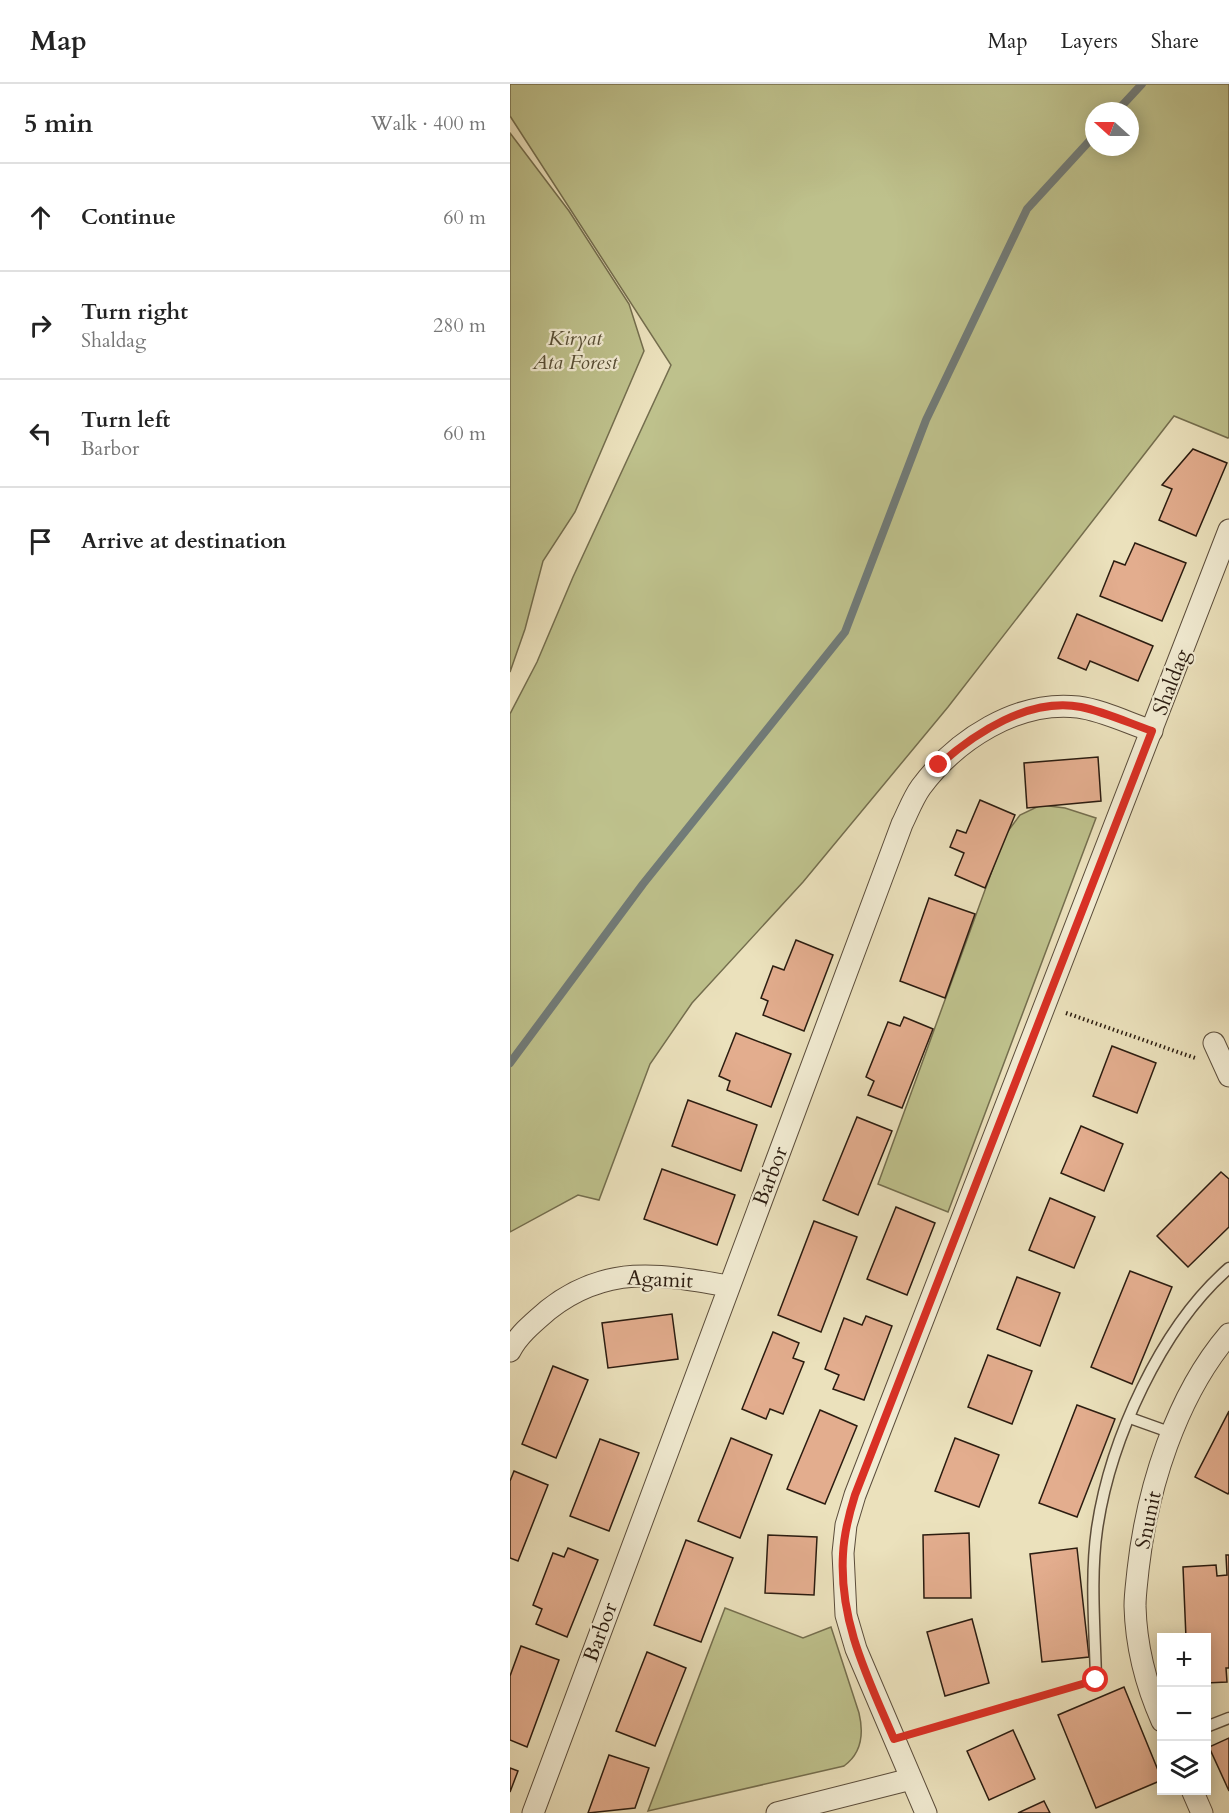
<!DOCTYPE html>
<meta charset="utf-8">
<style>
:root{--surface:#fff;--page:#f6f6f6;--text:#222;--muted:#767676;--line:#e0e0e0}
body{margin:0;font-family:Cardo,serif;background:var(--page);color:var(--text)}
.controls{position:absolute;right:18px;bottom:18px;display:grid;overflow:hidden;border-radius:0px;box-shadow:0 3px 15px #0003}
.controls button{width:54px;height:54px;display:grid;place-items:center;padding:0;border:0;border-bottom:2px solid var(--line);background:var(--surface);color:var(--text);font:30px sans-serif}
.compass{position:absolute;left:575px;top:18px;width:54px;height:54px;border-radius:50%;background:var(--surface);box-shadow:0 3px 15px #0003;rotate:291deg}
.stop{position:absolute;width:18px;height:18px;margin:-14px;border:4px solid #d93025;border-radius:50%;background:#fff}
.stop.end{background:#d93025;border-color:#fff;box-shadow:0 2px 6px #0008}
.list{margin:0;padding:0;list-style:none}
h2{display:flex;justify-content:space-between;align-items:center;height:78px;margin:0;padding:0 24px;font-size:26px}
h2 small{font-size:20px;font-weight:400;color:var(--muted)}
.list li{display:grid;grid-template-columns:39px 1fr auto;gap:18px;align-items:center;box-sizing:border-box;height:108px;padding:0 24px;border-top:2px solid var(--line)}
.list b{display:block;font-size:22px;white-space:nowrap}
.list p{margin:0;font-size:20px;white-space:nowrap;color:var(--muted)}
.list em{font-size:20px;font-style:normal;color:var(--muted)}
.icon{flex:none;width:33px;height:33px;fill:none;stroke:currentColor;stroke-width:2;stroke-linecap:round;stroke-linejoin:round}
.map{position:relative;flex:none;width:719px;height:1729px;overflow:hidden}
header{display:flex;align-items:center;gap:36px;box-sizing:border-box;height:84px;padding:0 30px;background:var(--surface);border-bottom:2px solid var(--line)}
header strong{font-size:28px}
nav{display:flex;gap:33px;margin-inline-start:auto;font-size:21px}
main{display:flex}
aside{flex:1;background:var(--surface)}
.map>svg:first-child{display:block}
.green{fill:#bec18c;stroke:#746e4e;stroke-width:1.5;fill-rule:evenodd}
.lines{fill:none;stroke-linecap:round;stroke-linejoin:round}
.stream{stroke:#717b78;stroke-width:8}
.building{fill:#e3ad8e;stroke:#2b1c10;stroke-width:1.5}
.service-casing{stroke:#5b4d3b;stroke-width:13}
.minor-casing{stroke:#5b4d3b;stroke-width:23}
.path{stroke:#2b1c10;stroke-width:4;stroke-dasharray:1.5 3;stroke-linecap:butt}
.service{stroke:#f2ecd3;stroke-width:10}
.minor{stroke:#f2ecd3;stroke-width:21}
.route{stroke:#d93025;stroke-width:8}
.labels{text-anchor:middle;stroke-width:4.5;stroke-linejoin:round;paint-order:stroke}
.park-label{font-size:21px;font-style:italic;fill:#574e35;stroke:#f2ecd3}
.street-label{font-size:21px;fill:#2b1c10;stroke:#f2ecd3}
</style>
<header>
<strong>Map</strong>
<nav><a>Map</a><a>Layers</a><a>Share</a></nav>
</header>
<main>
<aside>
<h2>5 min<small>Walk · 400 m</small></h2>
<ul class="list">
<li><svg class="icon" aria-label="ahead" viewBox="0 0 24 24"><path d="M12 20V5M6 11l6-6 6 6"/></svg><div><b>Continue</b></div><em>60 m</em></li>
<li><svg class="icon" aria-label="right" viewBox="0 0 24 24"><path d="M7 20v-9h11M14 6l5 5-5 5"/></svg><div><b>Turn right</b><p>Shaldag</p></div><em>280 m</em></li>
<li><svg class="icon" aria-label="left" viewBox="0 0 24 24"><path d="M17 20v-9H6M10 6l-5 5 5 5"/></svg><div><b>Turn left</b><p>Barbor</p></div><em>60 m</em></li>
<li><svg class="icon" aria-label="arrive" viewBox="0 0 24 24"><path d="M6 21V4h12l-3 4 3 4H6"/></svg><div><b>Arrive at destination</b></div></li>
</ul>
</aside>
<div class="map">
<svg width="719" height="1729" viewBox="0 0 719 1729">
<rect width="100%" height="100%" fill="#ebe1bc"/>
<filter id="stains"><feTurbulence type="fractalNoise" baseFrequency=".00333" numOctaves="4"/><feColorMatrix values="0 0 0 0 .2 0 0 0 0 .09 0 0 0 0 .02 0 0 0 .5 -.17"/></filter>
<radialGradient id="worn" r=".72"><stop offset=".6" stop-color="#630" stop-opacity="0"/><stop offset="1" stop-color="#630" stop-opacity=".3"/></radialGradient>
<g class="green">
<path d="M0,0H719V353L718,354L664,332L438,623L293,798L182,919L140,980L89,1116L68,1111L0,1148V630L27,578L63,493L161,281L0,32ZM584,27H620V63H584Z"/>
<polygon points="0,49 59,127 119,220 134,267 65,428 33,477 15,545 0,588"/>
<polygon points="531,721 555,724 586,734 438,1128 368,1100 495,751 510,731"/>
<path d="M215,1524L293,1554L321,1543L349,1629C354,1650 352,1669 334,1682L138,1727Z"/>
</g>
<g class="lines">
<g class="stream">
<polyline points="607,27 632,0"/>
<polyline points="0,979 133,800 335,548 416,336 517,125 584,52"/>
</g>
</g>
<g class="building">
<polygon points="683,365 717,379 686,452 649,436 662,405 652,401"/>
<polygon points="625,459 676,479 652,537 590,512 604,477 615,481"/>
<polygon points="567,530 643,562 628,597 580,577 576,586 548,574"/>
<polygon points="588,673 591,717 517,724 514,679"/>
<polygon points="470,716 505,731 475,804 445,791 454,769 440,763 447,746 456,749"/>
<polygon points="419,814 465,830 435,914 390,897"/>
<polygon points="286,856 323,871 294,947 253,931 258,917 251,914 263,882 274,886"/>
<polygon points="394,933 423,945 392,1024 358,1011 364,997 356,993 378,938 390,942"/>
<polygon points="226,949 281,970 261,1023 217,1006 220,997 209,992"/>
<polygon points="602,962 646,979 627,1029 583,1012"/>
<polygon points="178,1016 247,1041 231,1087 162,1062"/>
<polygon points="347,1033 382,1047 348,1131 313,1116"/>
<polygon points="571,1042 613,1060 594,1107 551,1089"/>
<polygon points="152,1085 225,1111 207,1161 134,1135"/>
<polygon points="711,1088 719,1095 719,1143 678,1183 647,1152"/>
<polygon points="540,1114 585,1133 564,1184 519,1166"/>
<polygon points="386,1123 425,1139 397,1211 357,1195"/>
<polygon points="304,1137 347,1153 311,1248 268,1231"/>
<polygon points="620,1187 662,1203 622,1300 581,1283"/>
<polygon points="507,1193 550,1209 530,1262 487,1245"/>
<polygon points="162,1230 168,1275 98,1284 92,1239"/>
<polygon points="356,1232 382,1242 354,1316 323,1305 329,1291 315,1285 334,1234 352,1241"/>
<polygon points="263,1248 289,1259 283,1274 294,1278 273,1330 260,1325 256,1335 232,1325"/>
<polygon points="478,1271 522,1287 502,1340 458,1323"/>
<polygon points="43,1282 78,1296 46,1374 12,1360"/>
<polygon points="567,1321 605,1335 567,1433 529,1419"/>
<polygon points="310,1326 347,1342 315,1420 277,1405"/>
<polygon points="719,1327 719,1408 718,1410 685,1393"/>
<polygon points="221,1354 262,1371 230,1454 188,1437"/>
<polygon points="445,1354 489,1371 469,1423 425,1407"/>
<polygon points="90,1355 129,1369 99,1447 60,1432"/>
<polygon points="4,1387 38,1401 8,1477 0,1474 0,1397"/>
<polygon points="459,1449 461,1514 414,1514 413,1451"/>
<polygon points="258,1451 307,1453 304,1511 255,1509"/>
<polygon points="176,1456 223,1474 191,1558 144,1541"/>
<polygon points="58,1464 88,1476 57,1553 26,1540 32,1525 23,1521 43,1469 54,1473"/>
<polygon points="567,1464 579,1573 532,1578 520,1470"/>
<polygon points="716,1471 719,1471 719,1584 716,1584 717,1598 696,1599 696,1554 676,1554 673,1483 706,1481 707,1492 717,1491"/>
<polygon points="462,1535 479,1599 435,1612 417,1548"/>
<polygon points="11,1562 49,1576 17,1663 0,1656 0,1592"/>
<polygon points="137,1568 176,1584 145,1662 106,1647"/>
<polygon points="614,1603 652,1696 586,1724 548,1631"/>
<polygon points="503,1646 525,1695 479,1716 457,1667"/>
<polygon points="719,1654 719,1707 699,1663"/>
<polygon points="99,1671 139,1684 125,1724 78,1729"/>
<polygon points="0,1684 8,1687 0,1708"/>
<polygon points="534,1717 540,1729 508,1729"/>
</g>
<g class="lines">
<g class="service-casing">
<g id="service">
<polyline points="620,1334 662,1349"/>
<path d="M586,1596C585,1546 580,1494 587,1445C600,1356 651,1243 719,1184"/>
<polyline points="696,1643 719,1634"/>
</g>
</g>
<g class="minor-casing">
<g id="minor">
<polyline points="704,959 719,992"/>
<path d="M0,1267C8,1251 24,1238 38,1226C96,1180 150,1190 218,1202"/>
<path d="M652,1637C636,1601 626,1561 625,1522C625,1510 627,1497 628,1486C637,1405 666,1312 719,1250"/>
<polyline points="682,1706 692,1729"/>
<path d="M23,1729L392,740C398,728 403,714 411,703C446,656 507,616 568,623C592,626 618,639 642,647"/>
<polyline points="267,1729 401,1695"/>
<polyline points="416,1729 346,1565 336,1531 333,1469 336,1441 345,1411 719,446"/>
</g>
</g>
<g class="path">
<polyline points="556,929 685,974"/>
<polyline points="406,1649 569,1601"/>
</g>
<use href="#service" class="service"/>
<use href="#minor" class="minor"/>
</g>
<g class="lines">
<path class="route" d="M429,681C465,649 519,613 571,623C595,628 619,639 642,647L345,1411C339,1430 334,1450 333,1470C329,1538 358,1594 384,1655L586,1596"/>
</g>
<g class="labels">
<g class="park-label">
<text x="65" y="261">Kiryat<tspan x="65" dy="24">Ata Forest</tspan></text>
</g>
<g class="street-label">
<text transform="translate(661 598) rotate(-69)" y="7">Shaldag</text>
<text transform="translate(260 1092) rotate(-69)" y="7">Barbor</text>
<text transform="translate(150 1195) rotate(3)" y="7">Agamit</text>
<text transform="translate(638 1436) rotate(-78)" y="7">Snunit</text>
<text transform="translate(90 1548) rotate(-70)" y="7">Barbor</text>
</g>
</g>
<rect width="100%" height="100%" filter="url(#stains)"/>
<rect width="100%" height="100%" fill="url(#worn)"/>
</svg>
<div class="controls">
<button>+</button>
<button>−</button>
<button><svg class="icon" aria-label="layers" viewBox="0 0 24 24"><path d="M12 4l9 5-9 5-9-5zM3 14l9 5 9-5"/></svg></button>
</div>
<svg class="compass" viewBox="-18 -18 36 36"><path d="M0-13l5 13h-10z" fill="#e53935"/><path d="M0 13l5-13h-10z" fill="#767676"/></svg>
<div class="stop" style="left:586px;top:1596px"></div>
<div class="stop end" style="left:429px;top:681px"></div>
</div>
</main>
